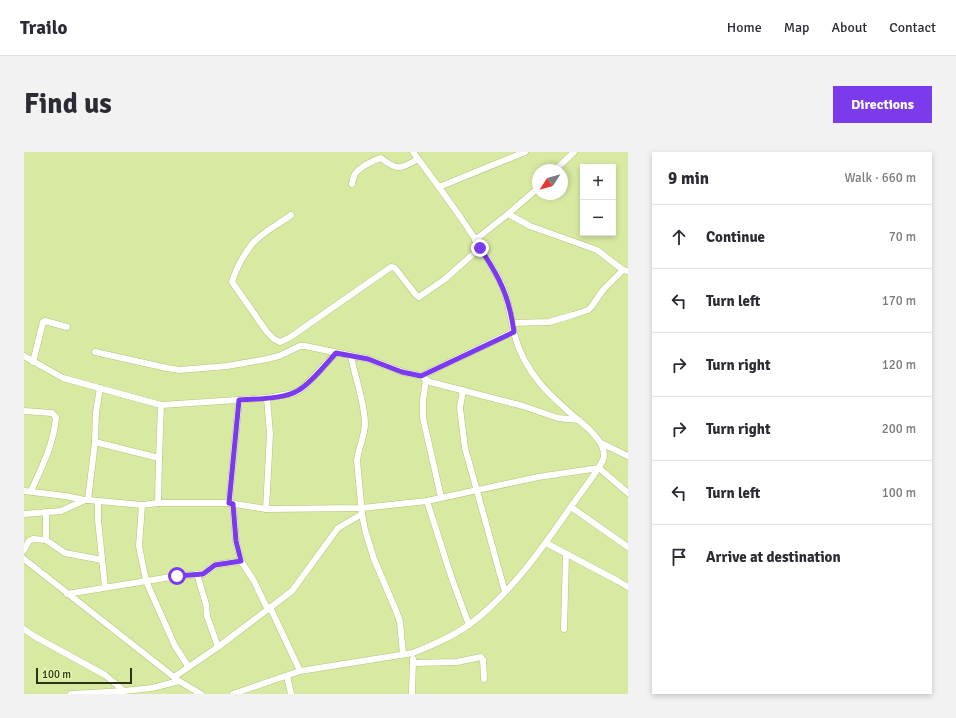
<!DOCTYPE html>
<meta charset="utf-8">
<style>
:root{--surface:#fff;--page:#f2f2f3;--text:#2b2b33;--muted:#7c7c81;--line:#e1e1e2;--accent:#7c3aed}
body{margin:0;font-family:Signika,sans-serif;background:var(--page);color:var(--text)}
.controls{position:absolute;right:12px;top:12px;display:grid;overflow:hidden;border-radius:0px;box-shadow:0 2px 6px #0003}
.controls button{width:36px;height:36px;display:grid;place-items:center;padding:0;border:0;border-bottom:1px solid var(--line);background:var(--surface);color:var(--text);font:20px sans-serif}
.compass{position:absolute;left:508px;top:12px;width:36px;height:36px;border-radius:50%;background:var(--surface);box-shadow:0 2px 6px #0003;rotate:234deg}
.scale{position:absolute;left:12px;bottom:10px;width:96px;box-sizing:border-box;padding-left:4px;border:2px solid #2c3215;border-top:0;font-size:11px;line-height:14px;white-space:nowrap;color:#2c3215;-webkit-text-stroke:3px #e5f7ae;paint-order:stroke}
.stop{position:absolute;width:12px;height:12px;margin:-9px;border:3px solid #7c3aed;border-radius:50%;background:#fff}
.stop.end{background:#7c3aed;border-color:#fff;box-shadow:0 1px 4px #0008}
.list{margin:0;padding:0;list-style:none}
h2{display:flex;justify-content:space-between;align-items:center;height:52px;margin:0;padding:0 16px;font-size:17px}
h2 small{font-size:13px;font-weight:400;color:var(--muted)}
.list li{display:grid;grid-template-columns:26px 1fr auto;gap:12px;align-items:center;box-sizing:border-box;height:64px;padding:0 16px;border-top:1px solid var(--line)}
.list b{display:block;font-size:15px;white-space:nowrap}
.list em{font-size:13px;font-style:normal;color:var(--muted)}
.icon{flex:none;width:22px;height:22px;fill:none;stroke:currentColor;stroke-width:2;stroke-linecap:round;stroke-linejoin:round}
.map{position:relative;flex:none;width:604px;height:542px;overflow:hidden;border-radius:0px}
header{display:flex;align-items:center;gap:24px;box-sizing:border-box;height:56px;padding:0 20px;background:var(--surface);border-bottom:1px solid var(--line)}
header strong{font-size:19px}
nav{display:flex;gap:22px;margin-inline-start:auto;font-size:14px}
.intro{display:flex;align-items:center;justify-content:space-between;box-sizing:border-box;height:96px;padding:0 24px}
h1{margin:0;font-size:28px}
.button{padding:10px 18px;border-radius:0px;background:var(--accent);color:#fff;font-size:14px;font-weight:700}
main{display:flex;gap:24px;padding:0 24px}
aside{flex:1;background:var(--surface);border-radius:0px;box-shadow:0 2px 6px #0003}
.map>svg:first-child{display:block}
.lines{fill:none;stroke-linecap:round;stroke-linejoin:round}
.minor-casing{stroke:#b2c27b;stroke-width:7}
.minor{stroke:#fff;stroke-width:6}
.route{stroke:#7c3aed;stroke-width:5}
</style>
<header>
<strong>Trailo</strong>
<nav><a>Home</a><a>Map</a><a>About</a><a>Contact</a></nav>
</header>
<div class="intro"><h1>Find us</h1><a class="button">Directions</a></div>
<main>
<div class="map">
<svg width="604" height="542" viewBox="0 0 604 542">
<rect width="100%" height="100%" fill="#d8eaa1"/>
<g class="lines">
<g class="minor-casing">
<g id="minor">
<polyline points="531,18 550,0"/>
<path d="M328,32C329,28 329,25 331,22C336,15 349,8 357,6C373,19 377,17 394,7"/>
<polyline points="415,35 501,0"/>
<polyline points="484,62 506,74 573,98 599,118"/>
<path d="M267,63C255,72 239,80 229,91C220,102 212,117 208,130L243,180L250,187L256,190L265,186L367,115L371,116L392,143L395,145L421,127L456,96"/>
<polyline points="451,88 484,62 514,36"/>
<polyline points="488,171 525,170 549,163 564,158 568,154 579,138 599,118 604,119"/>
<polyline points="71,200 143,216 156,218 203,214 243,207 255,204 276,194 281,194 344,207 379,220 397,224 406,230 499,254 534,266 555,268"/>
<polyline points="0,204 39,226 137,253 243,246 270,241 276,238 282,233 312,201"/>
<path d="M327,204C331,226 341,251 341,273C340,286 334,297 333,309L338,362L341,378L350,407L373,461L376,470L379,502"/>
<polyline points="9,210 19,170 21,169 43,175"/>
<polyline points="397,224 489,180"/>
<polyline points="402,228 399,248 399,266 417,345"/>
<polyline points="439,238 436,256 441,296 481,440"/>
<path d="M0,259L28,261L32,265C30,291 18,315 7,339"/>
<polyline points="71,290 135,306"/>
<polyline points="577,291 604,304"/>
<polyline points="0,339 41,344 61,348"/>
<polyline points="64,348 71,290 72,260 76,236"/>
<polyline points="74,349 74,368 81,435"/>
<polyline points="403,349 428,427 445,473"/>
<polyline points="134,351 135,306 137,253"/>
<polyline points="205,351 215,248"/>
<polyline points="209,352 212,389 217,409 230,429 244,458"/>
<polyline points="118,353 115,394 122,429 151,494 164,514"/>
<polyline points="547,355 604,395"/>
<polyline points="242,357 246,282 243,246"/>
<polyline points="22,360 22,388"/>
<polyline points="0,362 37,359 61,348 64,348 118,353 134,351 205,351 242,357 338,356 403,349 514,325 575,316 604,341"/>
<polyline points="522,391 594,429 604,435"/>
<polyline points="0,398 5,389 9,387 22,388 41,401 78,408"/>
<polyline points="0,407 155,529 177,542"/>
<polyline points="173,422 182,452 183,464 194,495"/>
<polyline points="43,442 153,424 179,422 191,413 217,409"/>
<polyline points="246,455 276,519"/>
<polyline points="0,477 10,484 81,523 100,539"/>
<polyline points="540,477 542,402"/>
<polyline points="389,511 433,510 457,505 459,507 460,527"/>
<polyline points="263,524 267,542"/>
<polyline points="150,525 194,495 268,439 314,376 338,362"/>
<polyline points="47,542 100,539 128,536 155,529"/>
<path d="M209,542L276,519L389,501C409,493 428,485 446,472C487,441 517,398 546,356C557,340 570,325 579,308C583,295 573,286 565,277C532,249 501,225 490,181C486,164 485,147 477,131C453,85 420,42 389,0"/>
<polyline points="388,542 389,507"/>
</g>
</g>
<use href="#minor" class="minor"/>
</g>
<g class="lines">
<path class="route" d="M153,424L179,422L191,413L217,409L212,389L209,352L205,351L215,248C231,247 262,247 275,238C286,232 303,211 312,201L344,207L378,220L397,224L490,180C485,144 476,126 456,96"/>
</g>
</svg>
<div class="controls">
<button>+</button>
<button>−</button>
</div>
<svg class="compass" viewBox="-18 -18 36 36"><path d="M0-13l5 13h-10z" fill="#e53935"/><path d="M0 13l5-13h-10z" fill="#7c7c81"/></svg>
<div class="scale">100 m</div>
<div class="stop" style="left:153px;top:424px"></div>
<div class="stop end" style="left:456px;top:96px"></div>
</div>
<aside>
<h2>9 min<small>Walk · 660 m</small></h2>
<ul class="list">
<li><svg class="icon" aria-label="ahead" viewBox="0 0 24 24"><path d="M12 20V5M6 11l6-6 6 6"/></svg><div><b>Continue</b></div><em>70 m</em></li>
<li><svg class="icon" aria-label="left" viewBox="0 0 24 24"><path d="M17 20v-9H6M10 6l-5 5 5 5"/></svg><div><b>Turn left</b></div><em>170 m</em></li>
<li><svg class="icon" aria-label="right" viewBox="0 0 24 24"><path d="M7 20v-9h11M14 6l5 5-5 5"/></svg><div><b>Turn right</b></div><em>120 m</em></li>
<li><svg class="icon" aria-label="right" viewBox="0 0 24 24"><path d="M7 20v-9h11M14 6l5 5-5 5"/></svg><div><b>Turn right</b></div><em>200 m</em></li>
<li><svg class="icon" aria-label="left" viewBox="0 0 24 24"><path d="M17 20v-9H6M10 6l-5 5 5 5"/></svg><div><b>Turn left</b></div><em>100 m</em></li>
<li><svg class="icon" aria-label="arrive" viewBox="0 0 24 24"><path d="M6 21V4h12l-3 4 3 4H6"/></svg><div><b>Arrive at destination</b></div></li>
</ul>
</aside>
</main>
